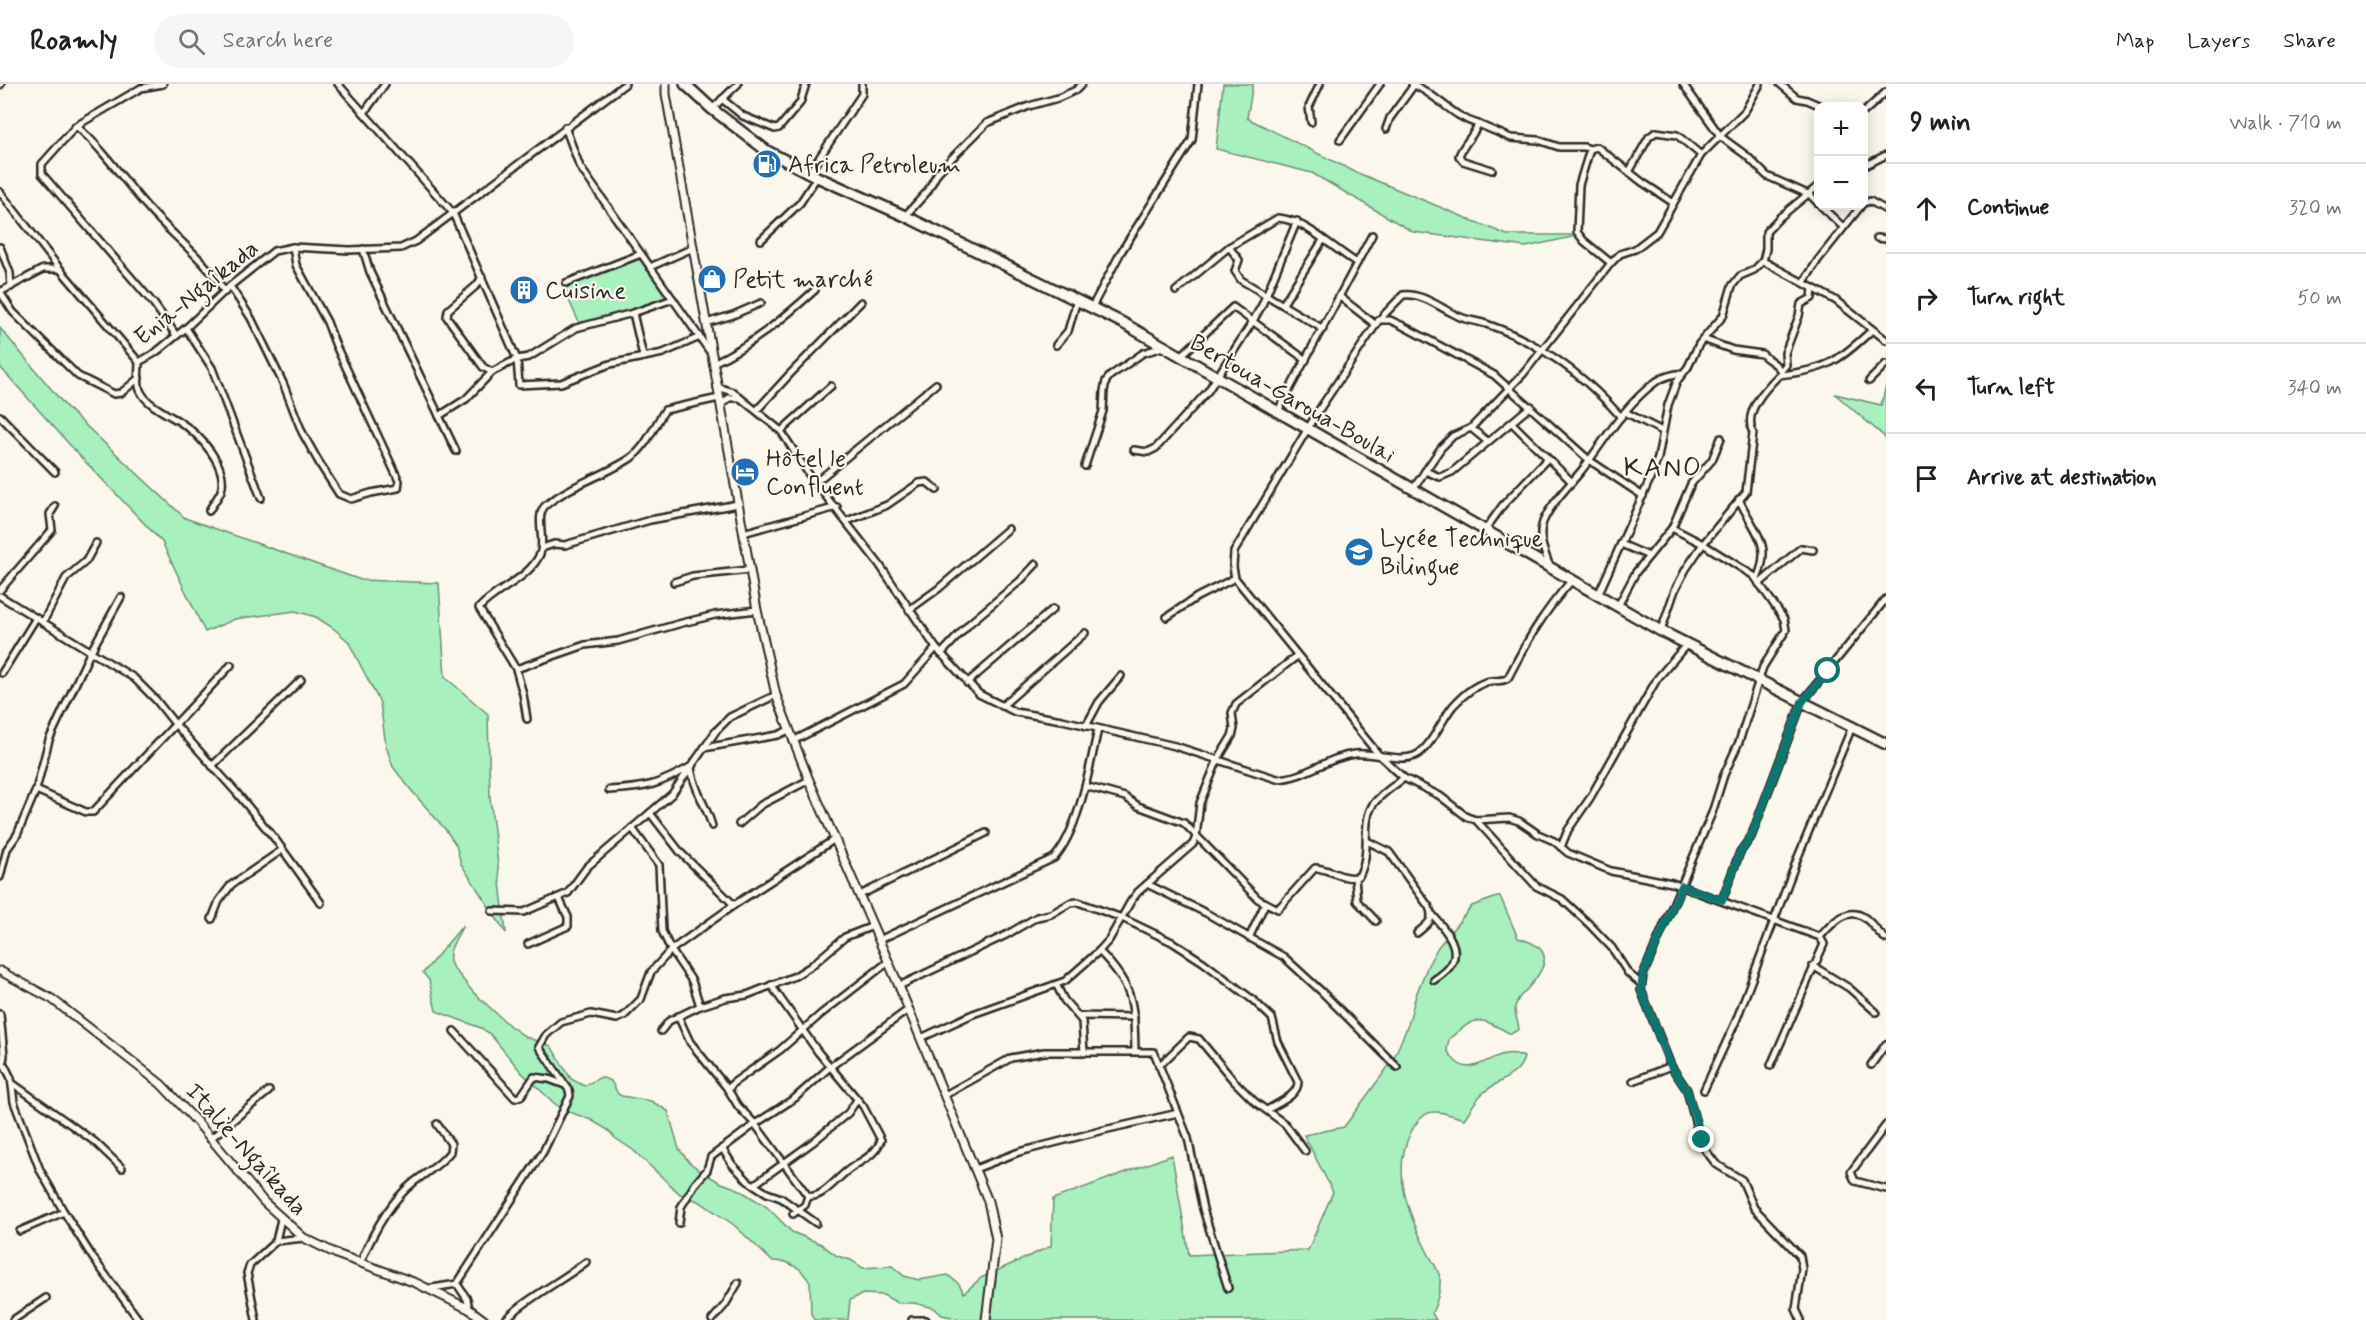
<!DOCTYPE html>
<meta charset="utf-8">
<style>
:root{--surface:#fff;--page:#f6f6f6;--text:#202124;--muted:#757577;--line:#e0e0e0}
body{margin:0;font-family:Mynerve,sans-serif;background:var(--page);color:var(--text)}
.controls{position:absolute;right:18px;top:18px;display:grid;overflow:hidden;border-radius:12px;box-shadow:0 3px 15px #0003}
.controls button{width:54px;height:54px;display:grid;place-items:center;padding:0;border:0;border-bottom:2px solid var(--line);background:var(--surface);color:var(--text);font:30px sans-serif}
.stop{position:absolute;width:18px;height:18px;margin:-14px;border:4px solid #0f766e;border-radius:50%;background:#fff}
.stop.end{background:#0f766e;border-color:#fff;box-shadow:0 2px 6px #0008}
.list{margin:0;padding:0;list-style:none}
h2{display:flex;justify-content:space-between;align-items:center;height:78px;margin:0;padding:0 24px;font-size:26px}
h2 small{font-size:20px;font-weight:400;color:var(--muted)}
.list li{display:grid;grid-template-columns:39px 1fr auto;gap:18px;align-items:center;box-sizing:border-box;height:90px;padding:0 24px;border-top:2px solid var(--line)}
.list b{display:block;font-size:22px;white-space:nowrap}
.list em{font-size:20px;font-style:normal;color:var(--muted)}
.icon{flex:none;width:33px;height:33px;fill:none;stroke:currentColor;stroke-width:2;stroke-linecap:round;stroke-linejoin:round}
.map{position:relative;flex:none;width:1886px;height:1236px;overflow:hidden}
header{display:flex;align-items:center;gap:36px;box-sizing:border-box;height:84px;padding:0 30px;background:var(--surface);border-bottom:2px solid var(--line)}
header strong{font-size:28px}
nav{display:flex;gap:33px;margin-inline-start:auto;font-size:21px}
.search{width:420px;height:54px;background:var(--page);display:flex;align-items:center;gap:15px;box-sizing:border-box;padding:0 21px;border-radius:33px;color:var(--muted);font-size:22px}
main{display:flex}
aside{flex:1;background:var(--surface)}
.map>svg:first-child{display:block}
.green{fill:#a8f0be;stroke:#6a8e74;stroke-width:1.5}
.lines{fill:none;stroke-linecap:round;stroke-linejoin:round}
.minor-casing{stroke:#2b2b2b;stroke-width:10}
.tertiary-casing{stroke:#2b2b2b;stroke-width:11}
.trunk-casing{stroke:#2b2b2b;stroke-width:14}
.minor{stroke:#fbf7ec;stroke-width:5}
.tertiary{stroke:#fbf7ec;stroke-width:7}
.trunk{stroke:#fbf7ec;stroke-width:9}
.route{stroke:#0f766e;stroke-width:8}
.labels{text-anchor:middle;stroke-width:4.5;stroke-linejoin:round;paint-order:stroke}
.poi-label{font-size:24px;fill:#2b2b2b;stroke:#fbf7ec;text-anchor:start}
.street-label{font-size:24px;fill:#2b2b2b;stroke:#fbf7ec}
.quarter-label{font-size:27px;letter-spacing:1.5px;fill:#2b2b2b;stroke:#fbf7ec}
</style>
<header>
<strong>Roamly</strong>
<div class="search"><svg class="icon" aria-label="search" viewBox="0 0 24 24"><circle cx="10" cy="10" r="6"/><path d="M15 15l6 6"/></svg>Search here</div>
<nav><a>Map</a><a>Layers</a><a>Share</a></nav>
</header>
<main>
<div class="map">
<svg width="1886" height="1236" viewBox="0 0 1886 1236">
<rect width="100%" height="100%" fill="#fbf7ec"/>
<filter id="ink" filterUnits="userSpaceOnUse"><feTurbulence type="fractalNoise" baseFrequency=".0167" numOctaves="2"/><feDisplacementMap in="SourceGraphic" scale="12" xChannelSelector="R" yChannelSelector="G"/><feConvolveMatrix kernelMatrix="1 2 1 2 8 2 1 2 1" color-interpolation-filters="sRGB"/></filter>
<g filter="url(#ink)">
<g class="green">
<polygon points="1223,0 1253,0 1247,34 1353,87 1507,151 1581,151 1526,163 1413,148 1312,89 1216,65"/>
<polygon points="638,170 668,216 581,243 564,205 574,195"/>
<polygon points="0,244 68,325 185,434 361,496 439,499 445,593 488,630 490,713 506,849 461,780 456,761 445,745 411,706 393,683 386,662 380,619 348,557 333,544 316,533 295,527 235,535 205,548 162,458 78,370 0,283"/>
<polygon points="1886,302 1886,354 1835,310 1881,321"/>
<path d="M1500,812L1518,854C1552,863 1550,879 1529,903C1525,908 1519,912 1517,918C1512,926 1518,936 1519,945L1511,950C1479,933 1478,930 1449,955L1447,966C1471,1008 1493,956 1524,973C1519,994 1497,995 1481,1011C1474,1018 1470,1027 1464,1035C1437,1027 1426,1020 1411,1048C1391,1087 1408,1129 1426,1165C1430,1174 1439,1185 1440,1194C1441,1206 1437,1218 1432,1229L1436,1236H965L942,1231L934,1224L914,1219H898L883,1211L863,1210L850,1216L848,1236H814L811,1229L810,1198L800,1185L786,1178L772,1177L734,1141L700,1118L680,1110L633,1066L615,1054L608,1046L591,1036L562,1025L554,1019L522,989L490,950L481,944L436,927L429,896L423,889L463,841C458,853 444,869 452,882L473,908L510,942L526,953L551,962L571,995L584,1002L601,993L611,997L618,1010L622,1012L651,1017L668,1027L679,1065L689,1078L701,1087L719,1098L738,1105L767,1123L792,1148L821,1160L837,1172L851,1176L863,1184L892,1182L904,1192L919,1196L948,1191L959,1200L964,1209L981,1194L1051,1162L1053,1115L1172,1071L1189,1171L1308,1166L1333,1108L1304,1051L1344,1043L1393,976L1408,941L1416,911L1428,881L1438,863L1472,822Z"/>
</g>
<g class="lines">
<g class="minor-casing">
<g id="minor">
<polyline points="163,0 141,4 76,42 42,80 42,90 154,220 176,251"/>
<polyline points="338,0 453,129 517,275 529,273 576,244 633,229 673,215"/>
<path d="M1412,0C1438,11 1452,33 1478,40"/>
<polyline points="1683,0 1721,53 1747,72 1767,92 1810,111 1818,119"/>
<polyline points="1780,0 1797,14 1807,16 1821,22"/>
<polyline points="0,1 1,0"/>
<polyline points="722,15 743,32 775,45 779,44 800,19 806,0"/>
<polyline points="712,25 738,0"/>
<polyline points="1864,28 1886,8"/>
<polyline points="364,29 385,0"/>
<polyline points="1311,38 1309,23 1320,0"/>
<path d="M76,42C105,66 125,99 150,126C175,154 205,175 225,208"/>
<polyline points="565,43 580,83 710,268"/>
<polyline points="1386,45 1390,34 1414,1"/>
<polyline points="1340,56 1380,0"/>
<polyline points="1864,82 1886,71"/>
<path d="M1492,86L1463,77L1459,72C1463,60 1474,52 1478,40L1511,54L1538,56L1559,63H1584L1590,65"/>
<polyline points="1629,88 1649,53 1656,48 1677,51 1701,71"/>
<polyline points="809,89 862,10 862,0"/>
<polyline points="0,108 60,185"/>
<polyline points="1864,119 1870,117 1886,126"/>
<polyline points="1821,122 1843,143"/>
<polyline points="905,132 927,108 938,88 987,39 1029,22 1058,14 1076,6 1082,0"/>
<polyline points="1877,154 1886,155"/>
<polyline points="761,156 800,119 817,93"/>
<polyline points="0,163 10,189 11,203"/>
<polyline points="1229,163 1239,176 1235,187 1241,196 1323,245"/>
<polyline points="363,165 370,188 456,367"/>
<polyline points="1763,177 1835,216 1886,256"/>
<polyline points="1611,179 1584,157 1577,148 1579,101 1590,65 1597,63 1642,98 1672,118"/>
<polyline points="650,183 693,164"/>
<polyline points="482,193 477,201 448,226 447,233 483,283 492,288"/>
<polyline points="1804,198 1818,176 1861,122"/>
<polyline points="566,199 641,170"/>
<polyline points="230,202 251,234 283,299 302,348 321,382 339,410 351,415 371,409 398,404 399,397 336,262 327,238 296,181 293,163"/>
<path d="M1176,207L1229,163L1278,134C1306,136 1332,164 1357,179"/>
<polyline points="1340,213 1376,241"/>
<polyline points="1283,220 1323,156"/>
<polyline points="1092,223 1121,168 1192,56 1198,0"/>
<polyline points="633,229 643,272"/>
<polyline points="1379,236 1390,236 1401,241 1494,291 1589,376 1643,412"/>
<polyline points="706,239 733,231 761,219"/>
<polyline points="186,244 212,284 261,414"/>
<path d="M1703,255L1733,266L1762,270C1768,277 1776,278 1781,287L1786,281L1785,269L1799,232L1801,220L1812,214L1813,204"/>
<polyline points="1056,261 1068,247 1077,216"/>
<polyline points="1181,272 1233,223 1306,276"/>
<path d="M139,278C139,286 137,299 140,306C146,321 168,330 180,338C199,350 229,382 221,407C218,414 212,421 209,427"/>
<path d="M713,279C752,261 784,234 815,206"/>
<polyline points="139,294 121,309 114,310 78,292 13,228 0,208 43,185 60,185 139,278 155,269 186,244 230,202 274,167 293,163 349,166 401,164 416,157 625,0"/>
<polyline points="1869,297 1886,280"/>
<path d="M717,303L733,308L781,347L810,392L879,480L936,564L979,610L1015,628L1062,636L1175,662L1277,695C1306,694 1327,673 1355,670C1373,668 1399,678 1414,672C1430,666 1442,635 1453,622C1462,612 1477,599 1491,597C1498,596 1502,598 1508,594C1528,555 1543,529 1572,496"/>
<polyline points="721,321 729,314 739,314"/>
<polyline points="757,326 790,290 861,218"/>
<polyline points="1278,327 1372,151"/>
<polyline points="1625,328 1662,347"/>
<polyline points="0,332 55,388"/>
<polyline points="439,332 466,315 492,288 517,275 519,301 561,299 610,280 663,269 700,253"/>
<path d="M1621,333C1585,292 1541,259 1489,241C1479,237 1468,237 1458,232C1442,225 1421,208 1403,211L1379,236L1319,326L1250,441L1234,468L1233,483L1235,494L1378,670L1404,694L1440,712L1467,733L1476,736L1509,734L1519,737L1538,750L1554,757L1568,769L1611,787L1672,799L1820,853L1824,860L1771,981"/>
<polyline points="1512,339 1572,398"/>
<polyline points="1471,344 1488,358"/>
<polyline points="781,347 831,302"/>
<polyline points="1134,366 1148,368 1156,364 1208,307 1253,237 1262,221 1297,137"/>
<polyline points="1085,382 1103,327 1104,307 1106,297 1110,292 1143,269 1163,263"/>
<polyline points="1425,387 1440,393 1452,388 1531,322"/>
<polyline points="816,398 936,300"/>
<polyline points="1413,405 1441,364 1453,352 1471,344 1524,289 1611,179 1620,170 1635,165 1657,148 1701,71 1745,27 1760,0"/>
<path d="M1739,415C1754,449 1773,458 1757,495"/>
<polyline points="847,437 887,421 919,399 927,398 937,406"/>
<polyline points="1672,444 1703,460 1754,492 1784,535 1786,546 1763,583 1739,658 1724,691 1712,729 1643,891 1641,906 1671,982 1687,1006 1697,1045 1706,1067 1716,1080 1742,1096 1754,1124 1800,1172 1802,1185 1796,1225 1801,1236"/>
<polyline points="1485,446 1503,421 1547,375"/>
<polyline points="743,449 837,423"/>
<polyline points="1621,460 1649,472"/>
<polyline points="542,464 554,460 565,461 650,436 738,420"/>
<path d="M1550,483C1545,469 1537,453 1543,438C1551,419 1569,402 1582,386C1605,356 1625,320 1657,297C1665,292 1674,290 1683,289"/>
<polyline points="674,498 693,492 750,486"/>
<polyline points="1759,500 1801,464 1813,466"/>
<polyline points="0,506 52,446 50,430 55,422"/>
<polyline points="1598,511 1651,393 1658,374 1668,321 1677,297 1688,283 1699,260 1723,232 1732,202 1740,192 1754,186 1763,177 1766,165 1766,148 1780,133 1818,102"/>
<polyline points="0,512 134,594 156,616 175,640 236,708 275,755 321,819"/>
<polyline points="1618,522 1636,488 1672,444 1691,400 1712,376 1721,354"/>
<polyline points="909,526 938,505 1008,445"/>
<polyline points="1167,533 1197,513 1235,494"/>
<polyline points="43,538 66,494 86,477 96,459"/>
<path d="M1661,547L1675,506L1686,485L1703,460L1746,408L1753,349C1743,328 1765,305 1779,291C1826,286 1838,278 1872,246"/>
<polyline points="941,570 970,539 1020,497 1036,480"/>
<polyline points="516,585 585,561 618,557 682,539 715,531 757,526"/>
<polyline points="2,589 36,534"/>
<polyline points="967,599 1053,525"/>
<polyline points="1002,622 1085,549"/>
<path d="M527,635L523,610L516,585L479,524C497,504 529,495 540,470C546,456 534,431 546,421C572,400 604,392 631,374C647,362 654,342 665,326L719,314"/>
<polyline points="1086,642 1099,618 1121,592"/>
<polyline points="793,657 904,600 936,564"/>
<polyline points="704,664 778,651 789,646"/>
<polyline points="212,682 301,596"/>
<path d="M691,684C695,709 706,720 712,742"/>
<path d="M1085,702L1125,713L1138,722L1184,739L1258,815L1278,825L1315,784C1329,784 1345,798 1359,792C1372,768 1361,741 1372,722C1379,711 1394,702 1404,694"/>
<polyline points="36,706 86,728 93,728 231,581"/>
<path d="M609,706C647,704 658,701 692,682"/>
<polyline points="650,729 681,769 734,821"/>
<polyline points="1476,736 1536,802 1562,815 1589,840 1612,864 1628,889 1640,899"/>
<polyline points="739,740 761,721 809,696"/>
<polyline points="632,744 659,781 662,847 671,866 692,897 700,922"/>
<path d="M1367,757L1389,768L1429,823C1435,837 1427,840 1417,849"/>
<polyline points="1561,763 1568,746 1590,714 1657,595 1687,560"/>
<polyline points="0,793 7,765 17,751 36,706 49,656 90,569 121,513"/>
<polyline points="1355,794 1357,817 1376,837"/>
<polyline points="1147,800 1206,829 1284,873 1321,907 1397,983"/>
<polyline points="860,811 986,749"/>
<polyline points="1722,816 1740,768 1751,753 1802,618 1886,515"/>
<polyline points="492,827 524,828 568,809 587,783 672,710 716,647 730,633 776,611"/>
<path d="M1433,831C1443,844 1461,861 1452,879C1449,886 1440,892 1434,896"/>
<polyline points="212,835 219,817 231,801 282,766"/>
<path d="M1820,853C1830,841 1848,821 1865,834C1873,840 1878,849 1886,855"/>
<polyline points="1249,854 1265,820"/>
<path d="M879,856L1054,774C1079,747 1090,681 1098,645"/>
<polyline points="528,860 568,842 568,833 559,814"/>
<path d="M1099,867C1134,902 1134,920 1135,967"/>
<polyline points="1813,882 1849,904 1876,928"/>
<path d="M771,901L818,968L863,1022L881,1056C875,1073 859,1077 847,1087C836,1095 822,1115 808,1112L805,1121L793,1130"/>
<path d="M899,902L1006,851L1037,833L1051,830L1070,819L1078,818L1122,834L1172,858L1203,878L1253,916L1272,934L1278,958L1298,998C1298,1012 1278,1019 1267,1026"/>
<polyline points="1057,902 1064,916 1082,937 1084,969"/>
<polyline points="0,930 4,971 3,978 11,994 14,1018 40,1086 64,1128 93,1174 139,1236"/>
<polyline points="678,932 690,958 727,1004 738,1022 755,1040 808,1112"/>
<polyline points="1079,932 1134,933"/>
<polyline points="454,947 515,1014 521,1012 534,993 549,995 565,1001"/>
<polyline points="661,947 669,937 700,922 725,914 747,911 795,892 811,882 845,853 873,842"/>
<polyline points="921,954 973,930 1065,897 1099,867 1109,856 1131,817 1138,808 1193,760 1196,753 1200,719 1218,675 1232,652 1234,645 1232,629 1236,620 1297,572"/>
<polyline points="1871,981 1886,960"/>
<polyline points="1159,982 1189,953 1199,955 1233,996 1255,1018 1285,1040 1305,1067"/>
<polyline points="1633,997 1671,982"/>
<polyline points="12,999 95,1058 122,1084"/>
<polyline points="728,1006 733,999 780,966 821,930 888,878"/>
<polyline points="1704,1006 1736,937 1798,773 1852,643"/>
<polyline points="945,1011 1011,974 1044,968 1154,968 1188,1054 1203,1125 1228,1204"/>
<polyline points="1886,1041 1851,1088 1855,1097 1886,1105"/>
<polyline points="210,1055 269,1007"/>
<polyline points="722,1064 732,1080 748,1097 767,1109 781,1114 816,1139"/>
<polyline points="975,1085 1019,1068 1104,1046 1178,1029"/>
<polyline points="755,1100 813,1058 848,1029 857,1016"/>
<polyline points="679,1139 681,1123 695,1100 707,1086 711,1073 755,1040 795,1014 830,983 909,925"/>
<polyline points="20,1147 64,1128"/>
<polyline points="276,1157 281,1135"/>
<path d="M361,1177C373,1149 389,1118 414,1098C427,1088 440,1081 450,1068L451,1060L437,1040"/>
<polyline points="457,1200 543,1068 570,1012 569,1006 539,963 546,951 561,938 591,930 617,935 624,932 641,915 651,888 671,866 734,821 835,755"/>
<polyline points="457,1200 467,1215 469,1225"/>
<polyline points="426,1205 457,1200"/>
<polyline points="13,1236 46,1214"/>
<polyline points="256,1236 247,1189 250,1181 276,1157 304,1154"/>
<path d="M505,1236C527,1214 560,1198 586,1178"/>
<polyline points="712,1236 725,1221 738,1199"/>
<polyline points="912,1236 926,1236"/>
</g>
</g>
<g class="tertiary-casing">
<g id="tertiary">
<polyline points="666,0 666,10 757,526 776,611 809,696 899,902 988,1117 996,1155 986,1236"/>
<polyline points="0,887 52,915 161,1000 197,1038 264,1118 304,1154 339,1171 416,1199 469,1225 484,1236"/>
</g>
</g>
<g class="trunk-casing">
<polyline id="trunk" points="685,0 712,25 767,67 817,93 905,132 1123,239 1661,547 1886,660"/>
</g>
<use href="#minor" class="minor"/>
<use href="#tertiary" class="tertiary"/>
<use href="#trunk" class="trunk"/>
</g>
</g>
<g class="lines" filter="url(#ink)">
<polyline class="route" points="1702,1056 1687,1006 1671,982 1641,906 1643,891 1682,802 1722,816 1740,768 1751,753 1802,618 1828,587"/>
</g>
<defs>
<g id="fuel-disc" transform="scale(1.5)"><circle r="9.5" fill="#1f6fb2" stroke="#fbf7ec"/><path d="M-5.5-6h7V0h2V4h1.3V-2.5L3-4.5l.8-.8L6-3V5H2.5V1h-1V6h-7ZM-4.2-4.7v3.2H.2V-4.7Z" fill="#fff"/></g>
<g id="shop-disc" transform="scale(1.5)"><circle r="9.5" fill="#1f6fb2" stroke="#fbf7ec"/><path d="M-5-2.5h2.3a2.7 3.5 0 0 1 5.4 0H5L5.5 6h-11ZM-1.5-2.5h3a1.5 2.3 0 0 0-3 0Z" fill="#fff"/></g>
<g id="building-disc" transform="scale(1.5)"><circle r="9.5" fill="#1f6fb2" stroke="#fbf7ec"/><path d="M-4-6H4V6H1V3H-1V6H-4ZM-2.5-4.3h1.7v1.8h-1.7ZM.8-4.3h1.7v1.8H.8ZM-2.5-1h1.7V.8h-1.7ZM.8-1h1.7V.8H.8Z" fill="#fff"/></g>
<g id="hotel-disc" transform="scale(1.5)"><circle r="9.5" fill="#1f6fb2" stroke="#fbf7ec"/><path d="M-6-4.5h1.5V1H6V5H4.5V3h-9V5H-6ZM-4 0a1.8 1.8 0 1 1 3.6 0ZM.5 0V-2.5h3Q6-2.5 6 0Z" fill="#fff"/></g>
<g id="school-disc" transform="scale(1.5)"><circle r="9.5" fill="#1f6fb2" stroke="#fbf7ec"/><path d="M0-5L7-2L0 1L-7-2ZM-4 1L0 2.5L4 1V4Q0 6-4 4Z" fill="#fff"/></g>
</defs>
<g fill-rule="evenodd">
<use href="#fuel-disc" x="767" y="80"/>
<use href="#shop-disc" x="712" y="195"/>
<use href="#building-disc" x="524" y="206"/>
<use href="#hotel-disc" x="745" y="388"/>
<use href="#school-disc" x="1359" y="468"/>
</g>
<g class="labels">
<g class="poi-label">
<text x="788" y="88">Africa Petroleum</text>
<text x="733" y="203">Petit marché</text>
<text x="545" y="214">Cuisine</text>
<text x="766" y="382">Hôtel le<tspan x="766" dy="28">Confluent</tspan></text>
<text x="1380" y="462">Lycée Technique<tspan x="1380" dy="28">Bilingue</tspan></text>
</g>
<g class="street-label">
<text transform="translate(196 208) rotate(-39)" y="8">Enia-Ngaîkada</text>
<text transform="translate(1293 314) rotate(30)" y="8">Bertoua-Garoua-Boulai</text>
<text transform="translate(247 1065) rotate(48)" y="8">Italie-Ngaîkada</text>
</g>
<g class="quarter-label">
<text x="1663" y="392">KANO</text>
</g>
</g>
</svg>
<div class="controls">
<button>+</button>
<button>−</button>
</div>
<div class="stop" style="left:1828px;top:587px"></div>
<div class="stop end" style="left:1702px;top:1056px"></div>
</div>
<aside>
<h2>9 min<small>Walk · 710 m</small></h2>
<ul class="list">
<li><svg class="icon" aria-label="ahead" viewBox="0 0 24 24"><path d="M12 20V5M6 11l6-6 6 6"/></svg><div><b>Continue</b></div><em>320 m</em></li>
<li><svg class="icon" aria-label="right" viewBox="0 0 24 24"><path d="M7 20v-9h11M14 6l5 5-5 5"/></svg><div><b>Turn right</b></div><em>50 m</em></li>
<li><svg class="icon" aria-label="left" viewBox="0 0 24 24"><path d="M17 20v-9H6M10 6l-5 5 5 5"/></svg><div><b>Turn left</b></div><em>340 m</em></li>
<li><svg class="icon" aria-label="arrive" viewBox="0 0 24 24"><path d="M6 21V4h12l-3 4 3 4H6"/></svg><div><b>Arrive at destination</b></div></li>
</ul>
</aside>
</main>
